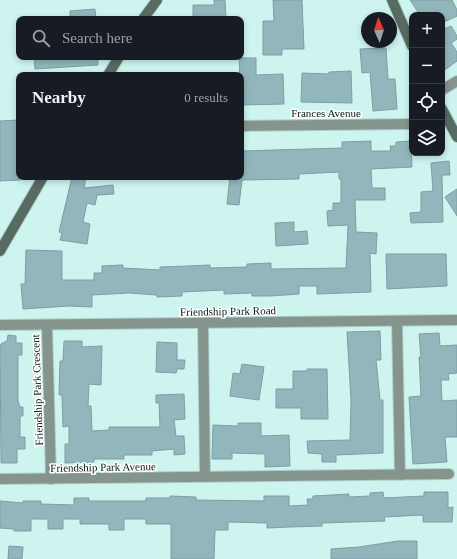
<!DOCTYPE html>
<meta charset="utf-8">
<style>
:root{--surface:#171b24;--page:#20242c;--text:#f1f3f6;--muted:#9ea1a6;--line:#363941}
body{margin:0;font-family:Georgia,serif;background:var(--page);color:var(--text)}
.controls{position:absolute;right:12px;top:12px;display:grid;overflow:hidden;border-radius:8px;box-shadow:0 2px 6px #0003}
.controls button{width:36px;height:36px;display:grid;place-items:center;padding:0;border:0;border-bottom:1px solid var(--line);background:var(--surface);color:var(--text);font:20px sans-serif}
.compass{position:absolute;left:361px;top:12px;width:36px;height:36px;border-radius:50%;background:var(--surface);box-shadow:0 2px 6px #0003;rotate:357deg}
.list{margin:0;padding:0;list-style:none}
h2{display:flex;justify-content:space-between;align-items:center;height:52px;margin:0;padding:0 16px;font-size:17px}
h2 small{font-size:13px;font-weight:400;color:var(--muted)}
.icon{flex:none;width:22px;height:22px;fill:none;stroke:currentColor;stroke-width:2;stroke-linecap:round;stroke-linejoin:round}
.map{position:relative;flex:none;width:457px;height:559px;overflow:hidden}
.search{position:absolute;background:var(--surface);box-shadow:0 2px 6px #0003;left:16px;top:16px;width:228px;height:44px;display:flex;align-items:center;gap:10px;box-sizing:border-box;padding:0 14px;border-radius:8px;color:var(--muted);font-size:15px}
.panel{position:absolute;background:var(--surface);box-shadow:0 2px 6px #0003;left:16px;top:72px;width:228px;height:108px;border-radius:8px}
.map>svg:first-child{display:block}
.building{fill:#91b6bb;stroke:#7b9fa4}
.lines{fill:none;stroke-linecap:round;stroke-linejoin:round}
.street-casing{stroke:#add0cb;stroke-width:12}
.secondary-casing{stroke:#add0cb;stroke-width:12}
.street{stroke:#86948e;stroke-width:10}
.secondary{stroke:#576b62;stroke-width:10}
.labels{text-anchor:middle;stroke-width:3;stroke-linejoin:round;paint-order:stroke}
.street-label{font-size:11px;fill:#071513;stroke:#fff}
</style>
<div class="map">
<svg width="457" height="559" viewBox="0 0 457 559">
<rect width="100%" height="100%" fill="#cdf4ee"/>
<g class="building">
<polygon points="214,0 225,0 226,19 193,19 193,5 214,5"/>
<polygon points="273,0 302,0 304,49 282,49 282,55 263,55 263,21 274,21"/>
<polygon points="410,0 452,0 457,10 457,16 444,22 442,15 420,15"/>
<polygon points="95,9 96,19 70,19 70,11"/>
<polygon points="451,26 457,36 457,39 451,43 457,52 457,61 442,72 442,30"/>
<polygon points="386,48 388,79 395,79 397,109 373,111 370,72 362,73 360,49"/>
<polygon points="34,57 98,57 98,65 35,69"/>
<polygon points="239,58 256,58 256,75 283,74 284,104 241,105"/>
<polygon points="351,71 352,103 301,102 302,73 329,74 329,72"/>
<polygon points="19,120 19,148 17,148 20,180 0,181 0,121"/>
<polygon points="371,141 371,151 391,151 390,146 396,146 396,142 411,141 412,167 371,169 372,188 385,188 385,200 355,200 356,232 377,233 376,254 370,253 371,292 317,294 317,286 299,286 299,294 271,296 252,296 252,293 224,294 224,290 182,292 182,296 157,297 157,295 129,293 92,295 92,307 69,306 23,309 21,284 25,284 26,250 62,251 62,280 94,280 94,273 102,273 102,266 123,265 123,268 160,270 160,267 188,266 210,265 210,268 247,267 247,264 271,263 271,269 346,268 348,225 328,226 327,211 333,210 333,203 341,203 341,179 339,179 339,172 299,174 299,179 242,180 239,205 227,204 230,177 241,177 241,151 342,148 342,142"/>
<polygon points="449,161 450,175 442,175 443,222 411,223 410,213 421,212 421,192 433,191 431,163"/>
<polygon points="72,177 86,177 84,188 113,185 114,194 97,195 95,205 87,203 83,222 90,224 87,244 60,240 62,233 59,232"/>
<polygon points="457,189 457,216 445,197"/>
<polygon points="294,222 294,232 307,231 308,244 276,246 275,223"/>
<polygon points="386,254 446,254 447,286 387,289"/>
<polygon points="380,331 381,360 376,360 380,400 383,400 383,453 336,455 336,462 322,462 322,454 308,453 307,441 350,440 351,400 347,332"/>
<polygon points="439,333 440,346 457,345 457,373 448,374 449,380 441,380 442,401 457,400 457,437 445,437 447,462 413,464 409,397 421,396 419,357 421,357 419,334"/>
<polygon points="8,335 16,336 16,343 22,343 22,355 18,355 18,401 20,407 23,407 23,416 20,416 20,437 25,437 25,449 17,449 17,463 1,463 0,347 1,344 7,341"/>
<polygon points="64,341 82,341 82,347 102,346 101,385 89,384 88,406 91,406 92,431 109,430 109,427 160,427 159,403 156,403 156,395 184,394 185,419 174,420 176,436 184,436 185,454 174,455 174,449 152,451 152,455 124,455 124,459 94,459 94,462 65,463 65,444 69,444 69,426 63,427 62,395 59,395 60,361 63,361"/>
<polygon points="157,342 177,343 177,360 185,360 184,369 177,369 176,373 156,372"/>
<polygon points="242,364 264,367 259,400 230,396 233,373 240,374"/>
<polygon points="307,369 327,369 328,419 301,419 301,408 276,408 276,389 293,389 293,371 307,371"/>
<polygon points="238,423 261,423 261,436 289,435 290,466 265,467 265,454 232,453 232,459 212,459 213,425 238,426"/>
<polygon points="383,492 384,498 424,496 424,492 448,492 448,508 453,507 452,522 423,522 423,515 384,517 385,521 322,523 322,526 290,527 267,528 267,523 228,522 228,530 215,530 214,559 171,559 171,524 146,524 146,519 124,519 124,530 109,530 109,524 80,524 80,519 63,519 63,529 48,529 48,519 31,519 31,531 14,531 14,529 0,528 0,501 23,503 23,501 41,501 41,504 74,505 74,498 89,498 89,501 146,501 146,498 170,498 170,496 196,497 196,500 264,501 264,496 289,496 289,506 308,505 307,499 313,499 313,496 349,494 349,497 370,496 370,493"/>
<polygon points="398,541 417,541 417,559 331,559 331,549 359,547"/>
<polygon points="9,546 23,547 22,559 8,559"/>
</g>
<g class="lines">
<g class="street-casing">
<g id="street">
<polyline points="442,90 457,81"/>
<polyline points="241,126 412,124"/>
<polyline points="397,321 400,475"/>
<polyline points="203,323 205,477"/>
<polyline points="0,325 457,320"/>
<polyline points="47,325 51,479"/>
<polyline points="0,479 449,474"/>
</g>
</g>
<g class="secondary-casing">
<g id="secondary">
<polyline points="392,0 412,46"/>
<polyline points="143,19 157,0"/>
<polyline points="108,75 119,57"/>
<polyline points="442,109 457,137"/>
<polyline points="0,251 43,177"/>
</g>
</g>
<use href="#street" class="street"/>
<use href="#secondary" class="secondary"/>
</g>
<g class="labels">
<g class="street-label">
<text x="326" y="117">Frances Avenue</text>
<text transform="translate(228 311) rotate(-1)" y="4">Friendship Park Road</text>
<text transform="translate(37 390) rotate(-92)" y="4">Friendship Park Crescent</text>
<text transform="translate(103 467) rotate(-1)" y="4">Friendship Park Avenue</text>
</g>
</g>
</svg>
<div class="controls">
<button>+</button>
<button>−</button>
<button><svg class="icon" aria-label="locate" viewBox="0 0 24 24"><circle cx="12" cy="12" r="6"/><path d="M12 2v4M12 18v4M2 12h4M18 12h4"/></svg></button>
<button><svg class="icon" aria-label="layers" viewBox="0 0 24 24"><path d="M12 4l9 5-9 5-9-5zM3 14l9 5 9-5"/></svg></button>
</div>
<svg class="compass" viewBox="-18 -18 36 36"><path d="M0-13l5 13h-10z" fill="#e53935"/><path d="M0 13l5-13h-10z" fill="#9ea1a6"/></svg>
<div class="search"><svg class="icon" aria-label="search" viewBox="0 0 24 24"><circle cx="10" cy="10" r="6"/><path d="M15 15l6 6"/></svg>Search here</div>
<section class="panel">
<h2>Nearby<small>0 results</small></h2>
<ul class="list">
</ul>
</section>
</div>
